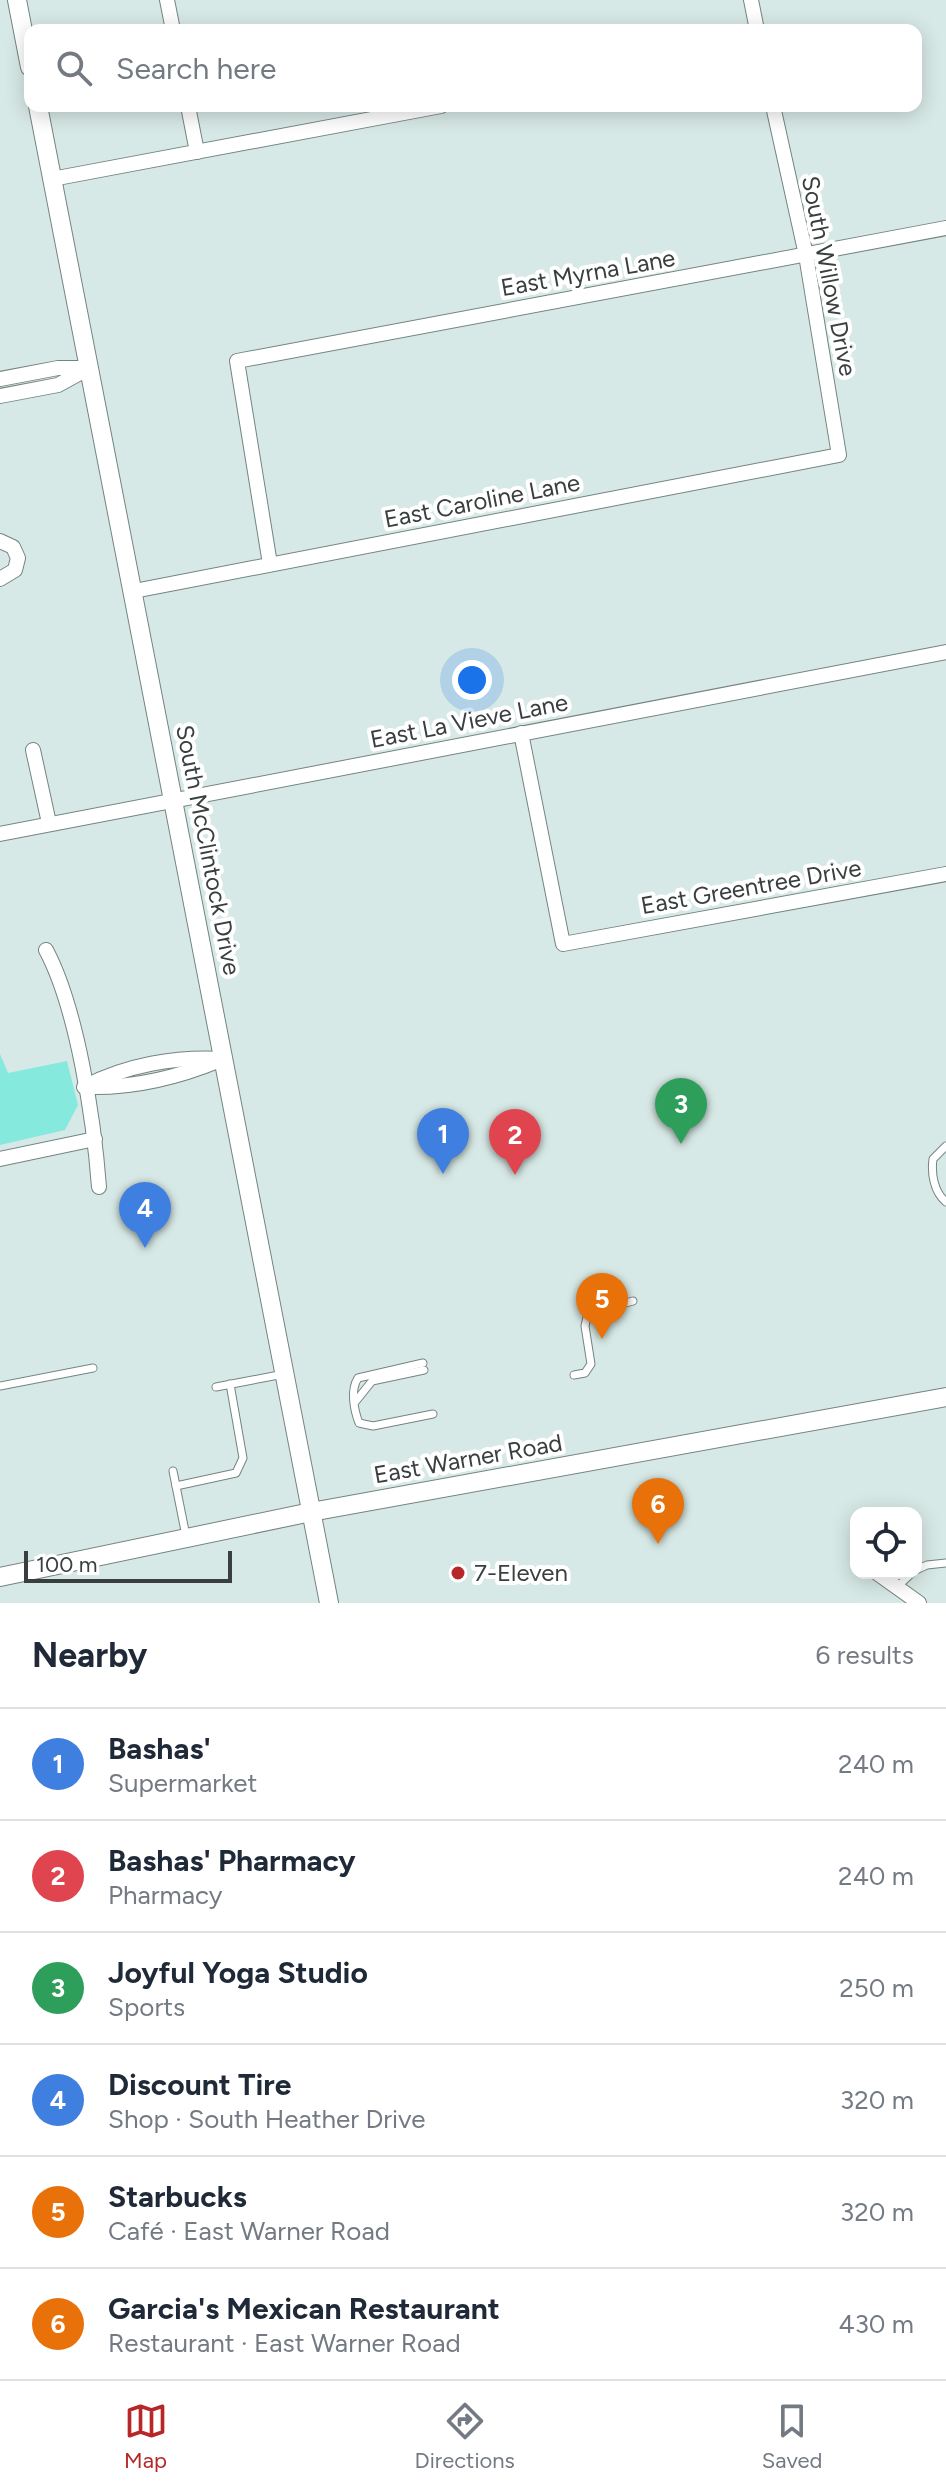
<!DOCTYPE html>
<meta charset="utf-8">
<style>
:root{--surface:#fff;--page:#f2f2f3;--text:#1f2937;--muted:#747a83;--line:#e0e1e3;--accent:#b72727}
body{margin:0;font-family:Figtree,sans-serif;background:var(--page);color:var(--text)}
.controls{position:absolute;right:24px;bottom:24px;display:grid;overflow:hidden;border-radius:16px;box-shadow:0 4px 20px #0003}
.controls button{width:72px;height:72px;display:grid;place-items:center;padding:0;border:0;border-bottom:2px solid var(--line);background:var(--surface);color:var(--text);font:40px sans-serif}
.scale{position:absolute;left:24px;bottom:20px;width:208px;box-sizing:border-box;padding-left:8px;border:4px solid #383f3e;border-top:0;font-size:22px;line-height:28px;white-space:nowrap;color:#383f3e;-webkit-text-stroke:6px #fff;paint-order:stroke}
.you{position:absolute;left:472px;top:680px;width:28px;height:28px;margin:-20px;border:6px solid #fff;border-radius:50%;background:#1a73e8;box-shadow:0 0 0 12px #1a73e833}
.badge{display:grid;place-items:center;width:52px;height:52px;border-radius:50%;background:var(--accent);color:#fff;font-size:26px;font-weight:700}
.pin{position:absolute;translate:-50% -66px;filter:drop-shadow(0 2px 4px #0008)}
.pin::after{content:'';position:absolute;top:42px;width:28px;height:24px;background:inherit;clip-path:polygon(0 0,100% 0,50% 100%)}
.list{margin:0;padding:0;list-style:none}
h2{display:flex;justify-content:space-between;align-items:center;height:104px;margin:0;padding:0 32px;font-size:34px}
h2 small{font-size:26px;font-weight:400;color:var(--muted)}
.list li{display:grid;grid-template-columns:52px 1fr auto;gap:24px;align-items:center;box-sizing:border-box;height:112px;padding:0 32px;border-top:2px solid var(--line)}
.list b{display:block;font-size:30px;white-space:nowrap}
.list p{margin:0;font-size:26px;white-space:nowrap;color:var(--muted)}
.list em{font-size:26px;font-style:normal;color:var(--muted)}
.icon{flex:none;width:44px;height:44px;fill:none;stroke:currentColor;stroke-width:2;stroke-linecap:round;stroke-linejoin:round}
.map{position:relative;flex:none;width:946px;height:1603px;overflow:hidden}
.search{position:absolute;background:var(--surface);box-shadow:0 4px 20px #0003;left:24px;right:24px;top:24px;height:88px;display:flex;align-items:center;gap:20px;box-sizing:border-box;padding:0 28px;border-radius:16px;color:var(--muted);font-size:30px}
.sheet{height:776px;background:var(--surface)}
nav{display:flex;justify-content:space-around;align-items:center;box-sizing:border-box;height:112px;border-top:2px solid var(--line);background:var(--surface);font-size:22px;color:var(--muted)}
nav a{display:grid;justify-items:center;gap:4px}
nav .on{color:var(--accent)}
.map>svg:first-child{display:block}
.green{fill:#86e9de}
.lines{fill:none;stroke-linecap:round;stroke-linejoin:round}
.service-casing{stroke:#748481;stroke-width:9}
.minor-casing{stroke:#748481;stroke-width:16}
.secondary-casing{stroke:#748481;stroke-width:20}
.service{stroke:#fff;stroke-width:7}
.minor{stroke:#fff;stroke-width:14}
.secondary{stroke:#fff;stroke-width:18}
.poi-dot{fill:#b72727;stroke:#fff;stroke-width:3}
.labels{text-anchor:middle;stroke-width:8;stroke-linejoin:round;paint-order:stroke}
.street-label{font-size:24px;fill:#383f3e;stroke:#fff}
.poi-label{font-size:24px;fill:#383f3e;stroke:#fff;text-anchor:start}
</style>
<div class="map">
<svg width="946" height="1603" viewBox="0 0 946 1603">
<rect width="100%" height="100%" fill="#d7e9e6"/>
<polygon class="green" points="0,1054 8,1073 67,1061 78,1105 65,1130 0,1145"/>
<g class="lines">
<g class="service-casing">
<g id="service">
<path d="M946,1146L933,1159C931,1174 934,1192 946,1202"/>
<path d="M423,1363L358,1378C350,1390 354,1410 359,1423L373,1426L433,1414"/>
<polyline points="574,1375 585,1373 591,1364 585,1326 588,1313 633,1301"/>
<polyline points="0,1386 93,1368"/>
<polyline points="216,1387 284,1374"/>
<polyline points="356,1401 372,1381 424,1370"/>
<polyline points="173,1471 186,1536"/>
<polyline points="176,1486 236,1473 243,1458 230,1384"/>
<polyline points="916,1570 927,1565 946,1563"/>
<polyline points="897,1587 912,1573"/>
</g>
</g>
<g class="minor-casing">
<g id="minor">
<polyline points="167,0 173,30"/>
<polyline points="751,0 757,30"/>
<polyline points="188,106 197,152"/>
<polyline points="52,179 441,106"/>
<polyline points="0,379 58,368 89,368"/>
<polyline points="0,396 58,385 89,368"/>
<polyline points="0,541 13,547 18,558 15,570 0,579"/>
<polyline points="270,564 237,361 946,228"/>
<polyline points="134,591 839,455 806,255 773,106"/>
<polyline points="521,733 563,944 946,874"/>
<polyline points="33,750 49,823"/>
<polyline points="0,834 946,652"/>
<path d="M46,950C77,1008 94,1120 99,1187"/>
<path d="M84,1087C126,1065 176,1056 224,1059"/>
<path d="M89,1087C133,1088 179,1077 220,1060"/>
<polyline points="0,1159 95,1139"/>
<polyline points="877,1573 919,1603"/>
</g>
</g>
<g class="secondary-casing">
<g id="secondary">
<polyline points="17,0 30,67"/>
<polyline points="38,106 329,1603"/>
<polyline points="0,1577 311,1512 946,1397"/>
</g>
</g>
<use href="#service" class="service"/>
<use href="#minor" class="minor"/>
<use href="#secondary" class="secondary"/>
</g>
<circle class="poi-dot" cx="458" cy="1573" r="8"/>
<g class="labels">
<g class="street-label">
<text transform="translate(588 273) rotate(-10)" y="8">East Myrna Lane</text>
<text transform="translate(829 276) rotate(79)" y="8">South Willow Drive</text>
<text transform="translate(482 501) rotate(-11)" y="8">East Caroline Lane</text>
<text transform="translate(469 721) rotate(-11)" y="8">East La Vieve Lane</text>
<text transform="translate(208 850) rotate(79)" y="8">South McClintock Drive</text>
<text transform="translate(751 887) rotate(-10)" y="8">East Greentree Drive</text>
<text transform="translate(468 1459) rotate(-10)" y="8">East Warner Road</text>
</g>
<g class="poi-label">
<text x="474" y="1581">7-Eleven</text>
</g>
</g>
</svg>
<div class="controls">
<button><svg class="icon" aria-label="locate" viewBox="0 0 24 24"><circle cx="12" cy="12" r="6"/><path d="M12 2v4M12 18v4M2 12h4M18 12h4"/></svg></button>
</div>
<div class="scale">100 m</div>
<div class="you"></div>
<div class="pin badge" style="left:443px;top:1174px;background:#3f7fe0">1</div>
<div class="pin badge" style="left:515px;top:1175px;background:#e0444e">2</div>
<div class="pin badge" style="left:681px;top:1144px;background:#2e9e5b">3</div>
<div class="pin badge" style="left:145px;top:1248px;background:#3f7fe0">4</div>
<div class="pin badge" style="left:602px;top:1339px;background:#e8710a">5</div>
<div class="pin badge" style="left:658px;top:1544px;background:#e8710a">6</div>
<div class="search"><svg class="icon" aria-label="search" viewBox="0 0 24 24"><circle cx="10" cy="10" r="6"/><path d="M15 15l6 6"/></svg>Search here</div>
</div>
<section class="sheet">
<h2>Nearby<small>6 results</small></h2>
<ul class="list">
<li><span class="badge" style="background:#3f7fe0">1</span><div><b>Bashas'</b><p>Supermarket</p></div><em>240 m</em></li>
<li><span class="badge" style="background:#e0444e">2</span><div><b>Bashas' Pharmacy</b><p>Pharmacy</p></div><em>240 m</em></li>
<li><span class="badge" style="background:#2e9e5b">3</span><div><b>Joyful Yoga Studio</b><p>Sports</p></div><em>250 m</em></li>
<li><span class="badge" style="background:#3f7fe0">4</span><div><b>Discount Tire</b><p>Shop · South Heather Drive</p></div><em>320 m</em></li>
<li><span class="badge" style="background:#e8710a">5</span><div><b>Starbucks</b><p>Café · East Warner Road</p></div><em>320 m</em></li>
<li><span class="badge" style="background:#e8710a">6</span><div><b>Garcia's Mexican Restaurant</b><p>Restaurant · East Warner Road</p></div><em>430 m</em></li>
</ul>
</section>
<nav>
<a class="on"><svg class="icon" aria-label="map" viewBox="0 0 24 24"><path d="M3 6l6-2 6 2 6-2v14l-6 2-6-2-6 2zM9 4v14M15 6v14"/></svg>Map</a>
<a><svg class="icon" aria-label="directions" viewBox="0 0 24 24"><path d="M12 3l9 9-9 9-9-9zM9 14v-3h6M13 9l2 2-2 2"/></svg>Directions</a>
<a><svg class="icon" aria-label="saved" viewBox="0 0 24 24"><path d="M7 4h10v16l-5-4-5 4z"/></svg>Saved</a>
</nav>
